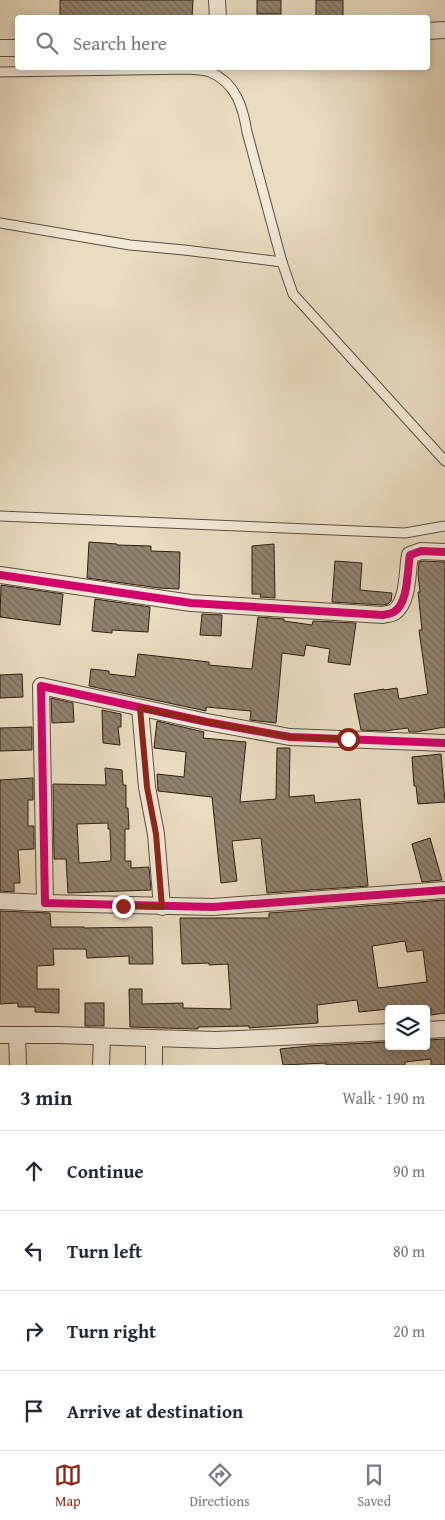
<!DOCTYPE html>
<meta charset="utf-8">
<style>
:root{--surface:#fff;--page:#f2f2f3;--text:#1f2937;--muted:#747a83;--line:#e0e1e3;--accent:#8f2418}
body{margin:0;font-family:"Gentium Book Plus",serif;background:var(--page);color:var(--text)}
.controls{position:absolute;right:15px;bottom:15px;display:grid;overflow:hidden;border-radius:5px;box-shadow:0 2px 12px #0003}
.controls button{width:45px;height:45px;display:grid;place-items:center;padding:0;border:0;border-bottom:1px solid var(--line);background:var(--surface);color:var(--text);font:25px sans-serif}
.stop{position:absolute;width:15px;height:15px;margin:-11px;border:4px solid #8f2418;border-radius:50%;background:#fff}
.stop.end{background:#8f2418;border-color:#fff;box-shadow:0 1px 5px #0008}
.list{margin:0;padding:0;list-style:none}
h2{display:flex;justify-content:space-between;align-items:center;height:65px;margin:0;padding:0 20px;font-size:21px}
h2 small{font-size:16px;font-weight:400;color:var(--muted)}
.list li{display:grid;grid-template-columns:32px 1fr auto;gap:15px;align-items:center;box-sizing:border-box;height:80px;padding:0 20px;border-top:1px solid var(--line)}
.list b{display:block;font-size:19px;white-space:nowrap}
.list em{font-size:16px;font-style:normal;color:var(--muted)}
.icon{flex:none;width:28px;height:28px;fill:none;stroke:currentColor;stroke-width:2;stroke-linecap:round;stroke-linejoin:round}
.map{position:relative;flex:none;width:445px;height:1065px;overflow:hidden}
.search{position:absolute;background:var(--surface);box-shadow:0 2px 12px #0003;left:15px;right:15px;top:15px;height:55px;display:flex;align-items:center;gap:12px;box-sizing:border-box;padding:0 18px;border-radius:5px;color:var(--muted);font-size:19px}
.sheet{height:385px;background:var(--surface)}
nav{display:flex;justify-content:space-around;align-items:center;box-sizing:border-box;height:70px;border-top:1px solid var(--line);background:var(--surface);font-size:14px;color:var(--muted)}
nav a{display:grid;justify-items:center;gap:2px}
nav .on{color:var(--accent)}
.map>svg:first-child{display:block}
.building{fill:url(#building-back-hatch);stroke:#2e2015;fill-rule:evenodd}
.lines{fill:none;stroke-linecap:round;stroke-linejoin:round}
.service-casing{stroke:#5d4f40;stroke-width:11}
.minor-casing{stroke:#5d4f40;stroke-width:18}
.service{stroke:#f1e8d7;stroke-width:9}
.minor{stroke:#f1e8d7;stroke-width:16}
.cycleway-casing{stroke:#f1e8d7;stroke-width:11}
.cycleway{stroke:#d6006c;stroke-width:8}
.route{stroke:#8f2418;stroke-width:6}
</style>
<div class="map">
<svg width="445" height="1065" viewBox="0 0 445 1065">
<defs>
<pattern id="building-back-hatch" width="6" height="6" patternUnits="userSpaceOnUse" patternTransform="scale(1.25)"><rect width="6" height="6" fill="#90826e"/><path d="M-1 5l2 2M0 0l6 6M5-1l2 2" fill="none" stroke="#766a59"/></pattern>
</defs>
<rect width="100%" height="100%" fill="#eadcc1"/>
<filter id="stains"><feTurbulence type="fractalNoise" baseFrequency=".004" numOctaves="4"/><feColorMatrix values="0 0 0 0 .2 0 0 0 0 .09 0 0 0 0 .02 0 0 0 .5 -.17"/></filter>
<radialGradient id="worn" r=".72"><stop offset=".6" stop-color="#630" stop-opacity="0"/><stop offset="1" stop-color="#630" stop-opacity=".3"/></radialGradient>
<g class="building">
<polygon points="60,0 193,0 192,18 60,18"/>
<rect x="257" y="0" width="24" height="14"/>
<rect x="316" y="0" width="27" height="18"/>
<polygon points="89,542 117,544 117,545 151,546 151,551 180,552 179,589 159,588 87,578"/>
<polygon points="274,544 275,598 260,597 261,594 252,594 252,546"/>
<polygon points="335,561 362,563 360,590 392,593 391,601 388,604 382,605 332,602"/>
<polygon points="423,561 445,562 445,727 416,732 409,732 408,728 384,731 361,730 354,694 384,689 384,690 397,688 399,699 428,694 419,630 422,630 418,592 420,592 418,574 419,562"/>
<polygon points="1,585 63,594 60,625 0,617"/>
<polygon points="95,599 150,607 148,632 112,630 112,633 92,631"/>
<polygon points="202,614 222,615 221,636 200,635"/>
<polygon points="258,617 284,619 284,621 312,625 313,621 356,623 350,665 328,662 330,649 306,645 304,656 282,653 276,723 250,720 251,711 206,707 206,711 89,686 91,669 109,671 109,674 135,677 138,654 209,662 209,665 252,669"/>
<polygon points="22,674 23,697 0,698 0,675"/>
<polygon points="51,698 73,703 74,722 52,723"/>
<polygon points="102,710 121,714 121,727 118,727 120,745 103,743"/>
<polygon points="157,721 204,732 203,738 246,742 240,802 276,799 277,748 290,748 289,797 314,795 315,803 360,799 368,886 267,893 261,838 232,841 237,881 221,883 212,797 158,791 157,774 184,777 186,752 154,748"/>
<polygon points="32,727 32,750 0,751 0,728"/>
<polygon points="441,754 445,802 418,804 416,786 414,786 412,757"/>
<path d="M105,768L122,770L123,785H126V808H128L129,829H125V861H131V868L149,867L151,890L68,893L66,859H54L53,784L106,785ZM108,823V829H110L111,861L79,863L77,824Z"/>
<polygon points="33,778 33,800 28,800 28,826 34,826 34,849 18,850 20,883 14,883 14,892 0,891 0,780"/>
<polygon points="430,838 442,880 422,882 412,844"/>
<path d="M445,900V1013L431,1015V1009H389L359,1012L357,1000L317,1005L318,1023L249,1028V1026L198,1027V1029H196L130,1027L129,989H142V1004L183,1003V1008L231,1009L228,964L209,965V963L182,964L180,918H269V913ZM405,941L407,952L423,950L427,982L378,988L372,946Z"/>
<polygon points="0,911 50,913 51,927 84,927 84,928 152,927 153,964 129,964 129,956 87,958 86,949 53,949 54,965 37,966 37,989 59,989 59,1013 35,1012 35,1007 18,1007 18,1003 0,1004"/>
<rect x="85" y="1003" width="19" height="23"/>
<polygon points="445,1039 445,1065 431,1065 431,1059 405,1062 405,1065 326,1065 326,1063 283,1065 280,1049 308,1046 389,1042 389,1046 429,1046 428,1040"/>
</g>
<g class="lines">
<g class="service-casing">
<g id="service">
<path d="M0,72L191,69C197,70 204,70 210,72C236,83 243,107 247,132L282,262"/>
<polyline points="0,223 130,245 184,250 282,262 293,294 445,461"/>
<polyline points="0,516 405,533 445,526"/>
</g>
</g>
<g class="minor-casing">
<g id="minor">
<polyline points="217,0 218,18"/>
<polyline points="428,31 445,30"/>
<polyline points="0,48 18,48"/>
<path d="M0,575L191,603L383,615C386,614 391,614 394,612C409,602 407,570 410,555L421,551L445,552"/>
<polyline points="140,708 147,787 156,834 162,907"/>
<polyline points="445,743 290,737 207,722 41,686 45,903 213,907 445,890"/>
<polyline points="0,901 45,903"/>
<polyline points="426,1030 445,1029"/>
<polyline points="0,1035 57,1035 216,1040 389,1032"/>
<polyline points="17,1035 18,1065"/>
<polyline points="101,1065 102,1037"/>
<polyline points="154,1065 154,1039"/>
</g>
</g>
<use href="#service" class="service"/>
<use href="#minor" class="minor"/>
<g class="cycleway-casing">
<g id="cycleway">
<path d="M0,575L191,603L383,615C386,614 391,614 394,612C409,602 407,570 410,555L421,551L445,552"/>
<polyline points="445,743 290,737 207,722 41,686 45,903 213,907 445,890"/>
</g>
</g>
<use href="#cycleway" class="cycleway"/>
</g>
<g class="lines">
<polyline class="route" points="123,906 162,907 156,834 147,787 140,708 223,725 290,737 348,739"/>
</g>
<rect width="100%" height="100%" filter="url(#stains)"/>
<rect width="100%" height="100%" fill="url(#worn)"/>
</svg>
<div class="controls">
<button><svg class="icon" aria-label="layers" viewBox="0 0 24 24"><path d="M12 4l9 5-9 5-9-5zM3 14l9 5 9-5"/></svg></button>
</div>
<div class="stop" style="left:348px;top:739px"></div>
<div class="stop end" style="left:123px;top:906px"></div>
<div class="search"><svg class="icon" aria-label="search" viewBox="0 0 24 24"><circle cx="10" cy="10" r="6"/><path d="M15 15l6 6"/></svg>Search here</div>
</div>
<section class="sheet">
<h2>3 min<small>Walk · 190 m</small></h2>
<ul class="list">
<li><svg class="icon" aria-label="ahead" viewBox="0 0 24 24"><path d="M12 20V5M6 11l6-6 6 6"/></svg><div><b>Continue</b></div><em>90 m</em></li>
<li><svg class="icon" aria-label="left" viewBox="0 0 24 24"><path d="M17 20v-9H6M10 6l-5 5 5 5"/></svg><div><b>Turn left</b></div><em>80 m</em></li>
<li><svg class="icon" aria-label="right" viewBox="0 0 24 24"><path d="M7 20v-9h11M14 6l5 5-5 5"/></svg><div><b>Turn right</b></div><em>20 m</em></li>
<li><svg class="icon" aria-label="arrive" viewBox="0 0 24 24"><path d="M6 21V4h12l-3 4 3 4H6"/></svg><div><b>Arrive at destination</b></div></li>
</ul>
</section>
<nav>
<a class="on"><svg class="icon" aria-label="map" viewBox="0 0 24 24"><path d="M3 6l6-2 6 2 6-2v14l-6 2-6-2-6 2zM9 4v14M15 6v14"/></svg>Map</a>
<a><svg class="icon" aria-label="directions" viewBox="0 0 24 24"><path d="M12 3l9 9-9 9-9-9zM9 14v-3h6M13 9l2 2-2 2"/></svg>Directions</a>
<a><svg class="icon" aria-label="saved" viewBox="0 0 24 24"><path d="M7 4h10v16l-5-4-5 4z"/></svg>Saved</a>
</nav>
